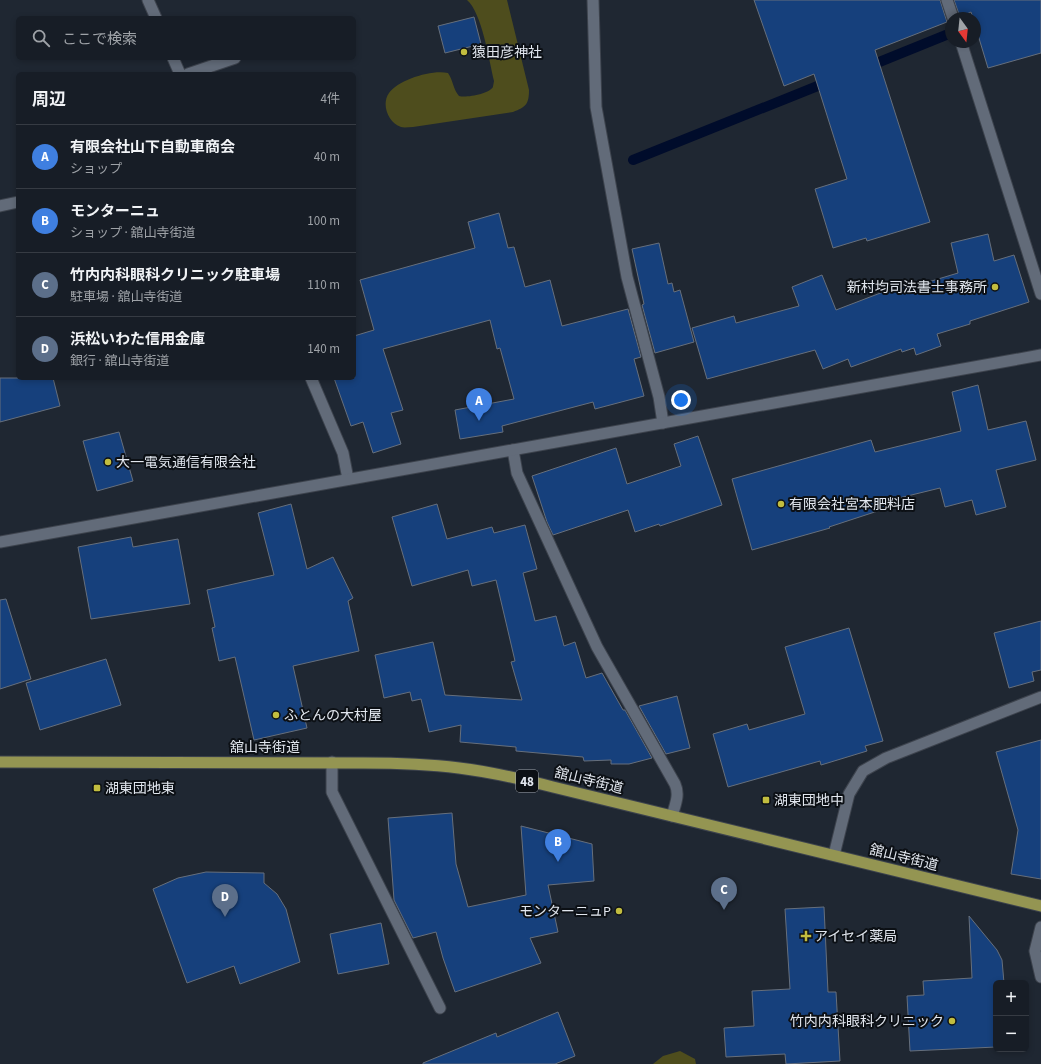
<!DOCTYPE html>
<html lang="ja">
<meta charset="utf-8">
<style>
:root{--surface:#171d26;--page:#242a32;--text:#f1f3f6;--muted:#9ea2a7;--line:#363b43;--accent:#0f766e}
body{margin:0;font-family:"Source Sans 3","Noto Sans JP",sans-serif;background:var(--page);color:var(--text)}
.controls{position:absolute;right:12px;bottom:12px;display:grid;overflow:hidden;border-radius:6px;box-shadow:0 2px 6px #0003}
.controls button{width:36px;height:36px;display:grid;place-items:center;padding:0;border:0;border-bottom:1px solid var(--line);background:var(--surface);color:var(--text);font:20px sans-serif}
.compass{position:absolute;left:945px;top:12px;width:36px;height:36px;border-radius:50%;background:var(--surface);box-shadow:0 2px 6px #0003;rotate:165deg}
.you{position:absolute;left:681px;top:400px;width:14px;height:14px;margin:-10px;border:3px solid #fff;border-radius:50%;background:#1a73e8;box-shadow:0 0 0 6px #1a73e833}
.badge{display:grid;place-items:center;width:26px;height:26px;border-radius:50%;background:var(--accent);color:#fff;font-size:13px;font-weight:700}
.pin{position:absolute;translate:-50% -33px;filter:drop-shadow(0 1px 2px #0008)}
.pin::after{content:'';position:absolute;top:21px;width:14px;height:12px;background:inherit;clip-path:polygon(0 0,100% 0,50% 100%)}
.list{margin:0;padding:0;list-style:none}
h2{display:flex;justify-content:space-between;align-items:center;height:52px;margin:0;padding:0 16px;font-size:17px}
h2 small{font-size:13px;font-weight:400;color:var(--muted)}
.list li{display:grid;grid-template-columns:26px 1fr auto;gap:12px;align-items:center;box-sizing:border-box;height:64px;padding:0 16px;border-top:1px solid var(--line)}
.list b{display:block;font-size:15px;white-space:nowrap}
.list p{margin:0;font-size:13px;white-space:nowrap;color:var(--muted)}
.list em{font-size:13px;font-style:normal;color:var(--muted)}
.icon{flex:none;width:22px;height:22px;fill:none;stroke:currentColor;stroke-width:2;stroke-linecap:round;stroke-linejoin:round}
.map{position:relative;flex:none;width:1041px;height:1064px;overflow:hidden}
.search{position:absolute;background:var(--surface);box-shadow:0 2px 6px #0003;left:16px;top:16px;width:340px;height:44px;display:flex;align-items:center;gap:10px;box-sizing:border-box;padding:0 14px;border-radius:6px;color:var(--muted);font-size:15px}
.panel{position:absolute;background:var(--surface);box-shadow:0 2px 6px #0003;left:16px;top:72px;width:340px;height:308px;border-radius:6px}
.map>svg:first-child{display:block}
.forest{fill:#4e4d1d}
.lines{fill:none;stroke-linecap:round;stroke-linejoin:round}
.stream{stroke:#000c2b;stroke-width:10}
.building{fill:#16407c;stroke:#666f7c}
.service-casing{stroke:#3d434d;stroke-width:13}
.minor-casing{stroke:#3d434d;stroke-width:13}
.tertiary-casing{stroke:#3d434d;stroke-width:13}
.primary-casing{stroke:#3d434d;stroke-width:13}
.service{stroke:#626b79;stroke-width:11}
.minor{stroke:#626b79;stroke-width:11}
.tertiary{stroke:#626b79;stroke-width:11}
.primary{stroke:#949552;stroke-width:11}
.poi-dot{fill:#c2bd3f;stroke:#0c1015;stroke-width:1.5}
.labels{text-anchor:middle;stroke-width:4;stroke-linejoin:round;paint-order:stroke}
.shield{fill:#0c1015;stroke:#a1a6ad;stroke-width:1}
.shield-label{font-size:13px;font-weight:bold;fill:#e1e6ee}
.poi-label{font-size:14px;fill:#e1e6ee;stroke:#0c1015;text-anchor:start}
.street-label{font-size:14px;fill:#e1e6ee;stroke:#0c1015}
</style>
<div class="map">
<svg width="1041" height="1064" viewBox="0 0 1041 1064">
<rect width="100%" height="100%" fill="#1f2732"/>
<g class="forest">
<path d="M467,0H507L529,90C529,104 526,107 513,112L413,127C409,127 404,128 401,127C388,123 381,104 389,93C398,80 432,69 448,73C453,80 453,89 459,96C466,98 489,94 493,87C493,87 494,81 494,81C489,60 482,13 467,0Z"/>
<polygon points="680,1051 695,1059 696,1064 653,1064 663,1056"/>
</g>
<g class="lines">
<g class="stream">
<polyline points="867,67 946,35"/>
<polyline points="633,160 830,81"/>
</g>
</g>
<g class="building">
<polygon points="754,0 940,0 947,22 875,50 930,222 867,241 866,238 833,248 815,189 847,179 814,74 784,86"/>
<polygon points="954,0 1041,0 1041,53 988,68 975,25 975,18 973,18 971,12 960,17"/>
<polygon points="474,17 481,44 445,53 438,26"/>
<polygon points="499,213 508,248 514,247 525,287 550,280 562,326 628,309 641,357 634,359 644,396 595,409 593,402 502,426 503,432 460,439 455,410 514,399 500,348 497,349 490,320 383,349 403,410 391,413 401,444 373,453 363,422 351,426 334,378 354,378 354,336 374,330 360,280 475,248 468,222"/>
<polygon points="988,234 994,261 1014,255 1029,302 970,321 970,324 937,334 941,346 916,355 914,348 902,352 901,349 851,367 848,359 823,369 815,350 707,379 692,328 734,316 736,323 799,306 792,287 822,275 836,310 904,284 905,289 958,273 951,243"/>
<polygon points="659,243 668,284 672,283 674,292 680,290 694,342 655,353 642,305 644,304 632,249"/>
<polygon points="0,378 53,378 60,406 0,422"/>
<polygon points="978,385 988,430 1026,421 1036,460 996,470 1006,507 976,515 972,500 945,507 940,488 891,500 893,506 829,527 830,528 752,550 732,479 871,440 875,452 961,431 952,392"/>
<polygon points="119,432 133,481 97,491 83,441"/>
<polygon points="698,436 722,505 660,526 659,524 635,532 628,510 553,535 547,522 532,476 616,448 627,484 681,466 674,444"/>
<polygon points="291,504 307,569 333,557 353,598 348,601 359,651 293,666 307,728 254,740 235,657 219,661 212,628 215,627 207,590 274,575 258,513"/>
<polygon points="437,504 447,539 492,527 494,533 525,525 537,569 523,573 535,621 556,616 564,646 575,642 586,678 602,673 623,710 625,710 652,758 629,764 611,764 611,760 584,761 583,757 516,751 516,747 460,742 461,725 429,732 421,699 412,701 410,692 384,698 375,655 433,642 445,695 522,700 511,662 515,661 496,580 472,586 468,570 412,586 392,517"/>
<polygon points="131,537 133,547 178,539 190,604 91,619 78,547"/>
<polygon points="6,599 31,679 0,689 0,600"/>
<polygon points="1041,621 1041,670 1032,672 1034,681 1009,688 994,633"/>
<polygon points="849,628 883,741 865,746 867,751 821,765 820,761 728,787 713,734 747,724 749,730 805,714 785,647"/>
<polygon points="106,659 121,705 40,730 26,683"/>
<polygon points="677,696 690,748 666,754 639,706"/>
<polygon points="1041,740 1041,879 1011,874 1018,830 996,752"/>
<polygon points="452,813 456,864 468,907 526,895 521,826 592,844 594,881 548,885 558,932 530,938 541,963 455,992 443,958 436,932 413,938 394,900 388,818"/>
<polygon points="206,872 264,873 264,883 277,894 286,909 300,962 240,984 234,966 187,983 153,889 178,878"/>
<polygon points="824,907 828,992 836,992 840,1061 786,1064 785,1054 726,1057 724,1028 754,1026 752,991 790,989 785,909"/>
<polygon points="969,916 997,950 1002,960 1004,983 996,983 996,1047 910,1051 907,996 924,995 923,981 972,978"/>
<polygon points="381,923 389,964 338,974 330,934"/>
<polygon points="558,1012 575,1056 555,1064 423,1064 423,1063 496,1033 497,1037"/>
</g>
<g class="lines">
<g class="service-casing">
<g id="service">
<polyline points="188,74 235,58"/>
<path d="M513,450L517,473L597,647L675,784C680,795 675,805 672,816"/>
</g>
</g>
<g class="minor-casing">
<g id="minor">
<polyline points="148,0 156,18"/>
<polyline points="593,0 596,107 627,277 659,397 663,423"/>
<polyline points="947,0 953,18"/>
<polyline points="961,42 1041,294"/>
<polyline points="173,58 180,74"/>
<polyline points="0,206 18,202"/>
<polyline points="311,378 343,453 348,479"/>
<polyline points="332,762 332,792 440,1008"/>
<polyline points="834,855 849,794 863,771 886,758 1041,697"/>
<polyline points="1041,927 1035,951 1041,977"/>
</g>
</g>
<g class="tertiary-casing">
<polyline id="tertiary" points="0,542 1041,355"/>
</g>
<g class="primary-casing">
<path id="primary" d="M0,762L364,763C396,763 427,764 459,768C491,772 522,779 553,787L1041,906"/>
</g>
<use href="#service" class="service"/>
<use href="#minor" class="minor"/>
<use href="#tertiary" class="tertiary"/>
<use href="#primary" class="primary"/>
</g>
<g class="poi-dot">
<circle cx="464" cy="52" r="4"/>
<circle cx="995" cy="287" r="4"/>
<circle cx="108" cy="462" r="4"/>
<circle cx="781" cy="504" r="4"/>
<circle cx="276" cy="715" r="4"/>
<rect x="93" y="784" width="8" height="8" rx="2"/>
<rect x="762" y="796" width="8" height="8" rx="2"/>
<circle cx="619" cy="911" r="4"/>
<path d="M804 930h4v4h4v4h-4v4h-4v-4h-4v-4h4z"/>
<circle cx="952" cy="1021" r="4"/>
</g>
<g class="labels">
<rect class="shield" x="516" y="770" width="22" height="22" rx="3"/>
<g class="shield-label">
<text x="527" y="786">48</text>
</g>
<g class="poi-label">
<text x="472" y="57">猿田彦神社</text>
<text x="987" y="292" text-anchor="end">新村均司法書士事務所</text>
<text x="116" y="467">大一電気通信有限会社</text>
<text x="789" y="509">有限会社宮本肥料店</text>
<text x="284" y="720">ふとんの大村屋</text>
<text x="105" y="793">湖東団地東</text>
<text x="774" y="805">湖東団地中</text>
<text x="611" y="916" text-anchor="end">モンターニュP</text>
<text x="814" y="941">アイセイ薬局</text>
<text x="944" y="1026" text-anchor="end">竹内内科眼科クリニック</text>
</g>
<g class="street-label">
<text x="265" y="752">舘山寺街道</text>
<text transform="translate(589 780) rotate(14)" y="5">舘山寺街道</text>
<text transform="translate(904 857) rotate(14)" y="5">舘山寺街道</text>
</g>
</g>
</svg>
<div class="controls">
<button>+</button>
<button>−</button>
</div>
<svg class="compass" viewBox="-18 -18 36 36"><path d="M0-13l5 13h-10z" fill="#e53935"/><path d="M0 13l5-13h-10z" fill="#9ea2a7"/></svg>
<div class="you"></div>
<div class="pin badge" style="left:479px;top:421px;background:#3f7fe0">A</div>
<div class="pin badge" style="left:558px;top:862px;background:#3f7fe0">B</div>
<div class="pin badge" style="left:724px;top:910px;background:#5c6f8a">C</div>
<div class="pin badge" style="left:225px;top:917px;background:#5c6f8a">D</div>
<div class="search"><svg class="icon" aria-label="search" viewBox="0 0 24 24"><circle cx="10" cy="10" r="6"/><path d="M15 15l6 6"/></svg>ここで検索</div>
<section class="panel">
<h2>周辺<small>4件</small></h2>
<ul class="list">
<li><span class="badge" style="background:#3f7fe0">A</span><div><b>有限会社山下自動車商会</b><p>ショップ</p></div><em>40 m</em></li>
<li><span class="badge" style="background:#3f7fe0">B</span><div><b>モンターニュ</b><p>ショップ · 舘山寺街道</p></div><em>100 m</em></li>
<li><span class="badge" style="background:#5c6f8a">C</span><div><b>竹内内科眼科クリニック駐車場</b><p>駐車場 · 舘山寺街道</p></div><em>110 m</em></li>
<li><span class="badge" style="background:#5c6f8a">D</span><div><b>浜松いわた信用金庫</b><p>銀行 · 舘山寺街道</p></div><em>140 m</em></li>
</ul>
</section>
</div>
